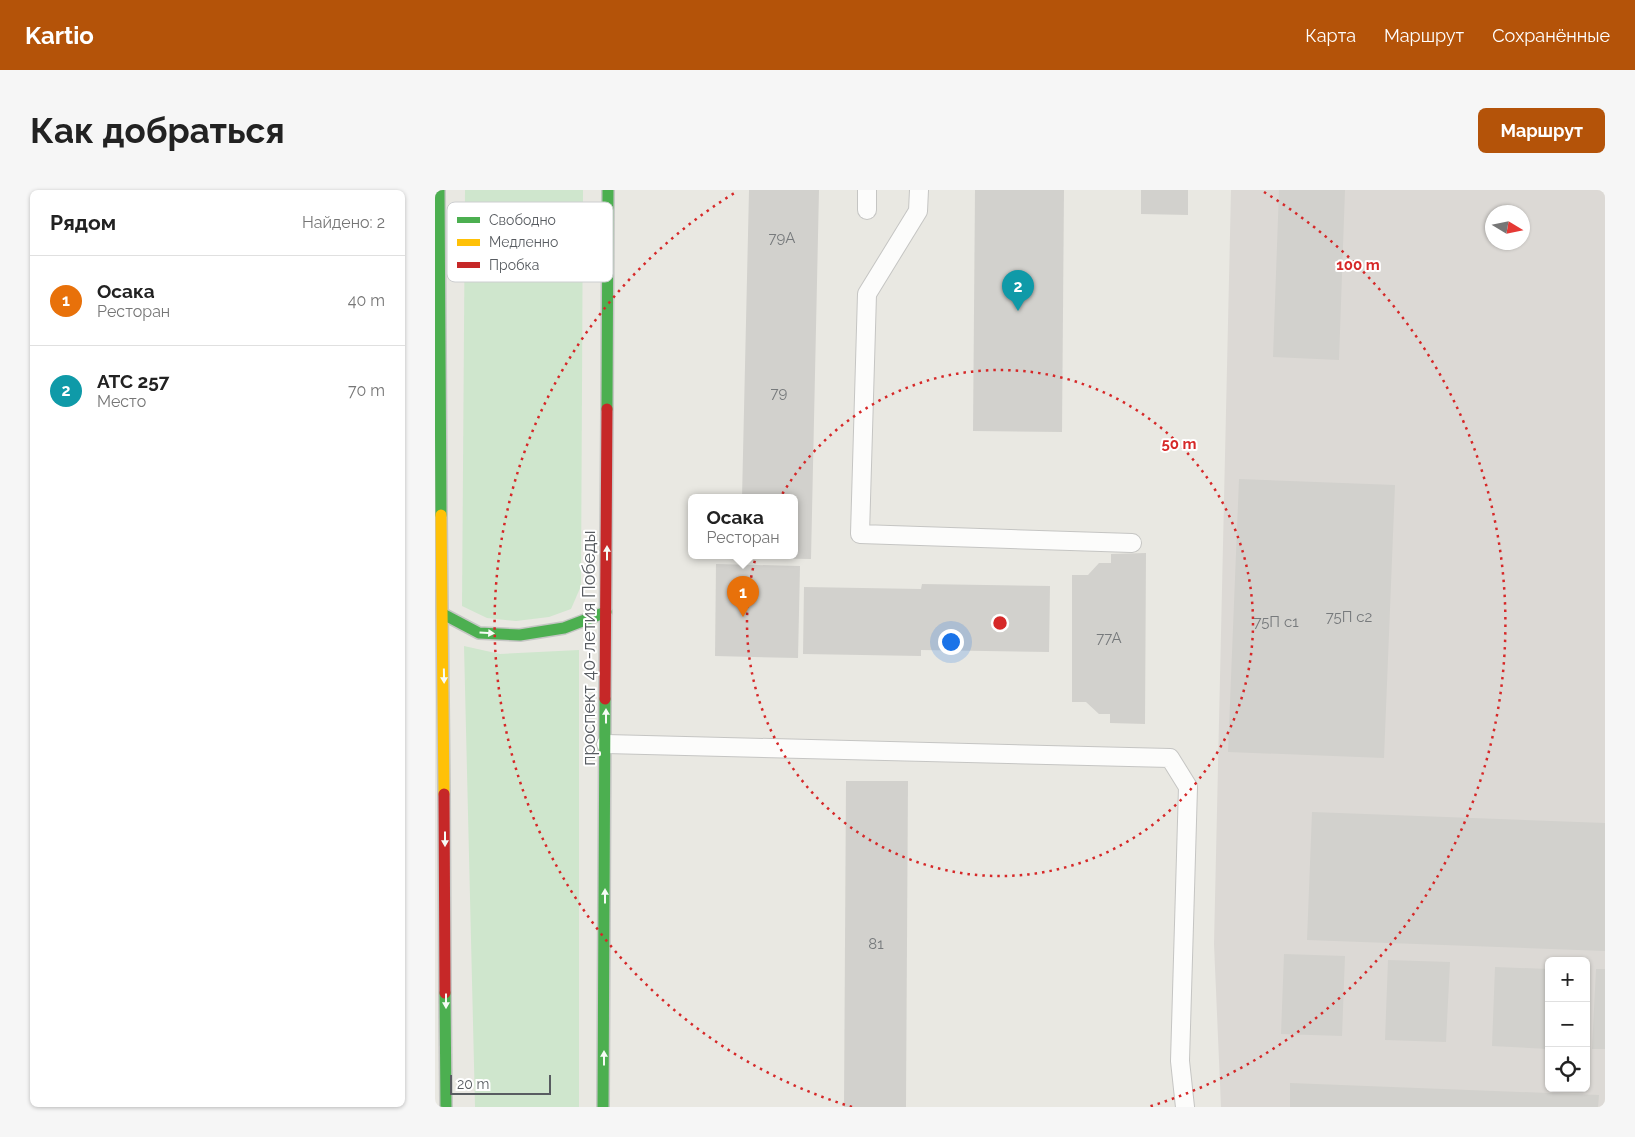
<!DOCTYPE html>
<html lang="ru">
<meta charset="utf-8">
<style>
:root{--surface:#fff;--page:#f6f6f6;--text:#222;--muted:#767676;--line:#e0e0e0;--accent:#b45309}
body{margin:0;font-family:Raleway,sans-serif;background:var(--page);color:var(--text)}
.controls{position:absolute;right:15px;bottom:15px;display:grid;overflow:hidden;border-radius:8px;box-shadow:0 1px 4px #0004}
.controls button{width:45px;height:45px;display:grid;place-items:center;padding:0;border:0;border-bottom:1px solid var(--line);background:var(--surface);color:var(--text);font:25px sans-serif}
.compass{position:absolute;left:1050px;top:15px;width:45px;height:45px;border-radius:50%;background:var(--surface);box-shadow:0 1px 4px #0004;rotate:100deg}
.scale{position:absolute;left:15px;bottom:12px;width:101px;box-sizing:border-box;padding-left:5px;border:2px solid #585c61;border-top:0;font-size:14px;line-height:18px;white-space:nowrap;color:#585c61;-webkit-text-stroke:4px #fff;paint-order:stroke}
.you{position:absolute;left:515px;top:451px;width:18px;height:18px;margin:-12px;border:4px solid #fff;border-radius:50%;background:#1a73e8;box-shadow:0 0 0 8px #1a73e833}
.badge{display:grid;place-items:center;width:32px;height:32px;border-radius:50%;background:var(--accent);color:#fff;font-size:16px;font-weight:700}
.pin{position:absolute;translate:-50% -41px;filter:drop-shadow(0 1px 2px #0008)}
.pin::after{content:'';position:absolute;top:26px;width:18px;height:15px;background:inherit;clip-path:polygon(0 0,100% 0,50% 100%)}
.popup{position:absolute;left:253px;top:304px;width:110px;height:65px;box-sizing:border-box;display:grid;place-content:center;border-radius:8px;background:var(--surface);filter:drop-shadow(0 1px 4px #0005);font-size:16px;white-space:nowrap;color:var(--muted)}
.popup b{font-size:19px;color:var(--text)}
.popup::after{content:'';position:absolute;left:50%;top:100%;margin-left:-10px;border:10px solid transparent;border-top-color:var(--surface)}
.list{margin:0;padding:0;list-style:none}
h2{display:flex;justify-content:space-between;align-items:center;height:65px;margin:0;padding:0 20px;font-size:21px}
h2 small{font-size:16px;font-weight:400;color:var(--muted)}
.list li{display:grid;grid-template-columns:32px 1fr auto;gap:15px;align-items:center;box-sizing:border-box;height:90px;padding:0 20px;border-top:1px solid var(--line)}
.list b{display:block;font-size:19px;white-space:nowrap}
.list p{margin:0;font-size:16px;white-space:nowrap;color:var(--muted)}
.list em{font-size:16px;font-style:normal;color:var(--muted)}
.icon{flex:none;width:28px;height:28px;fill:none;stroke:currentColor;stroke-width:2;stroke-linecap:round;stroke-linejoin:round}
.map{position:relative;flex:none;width:1170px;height:917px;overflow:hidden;border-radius:8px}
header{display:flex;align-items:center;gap:30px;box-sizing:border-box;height:70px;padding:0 25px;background:var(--accent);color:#fff}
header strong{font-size:24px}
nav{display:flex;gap:28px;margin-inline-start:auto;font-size:18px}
.intro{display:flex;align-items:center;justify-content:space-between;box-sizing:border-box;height:120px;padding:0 30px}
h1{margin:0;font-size:35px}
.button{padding:12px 22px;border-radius:8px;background:var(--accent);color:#fff;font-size:18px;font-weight:700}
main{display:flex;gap:30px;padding:0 30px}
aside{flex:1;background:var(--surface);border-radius:8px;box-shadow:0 1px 4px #0004}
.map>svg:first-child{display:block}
.industrial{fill:#dcd9d5;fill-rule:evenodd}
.green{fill:#cfe6cd}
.building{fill:#d2d1cd}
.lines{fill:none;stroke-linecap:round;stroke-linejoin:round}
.lane-casing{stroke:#c5c5c3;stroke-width:20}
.fast-casing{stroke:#c5c6c4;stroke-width:14}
.slow-casing{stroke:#c5c6c4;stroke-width:14}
.jam-casing{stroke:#c5c6c4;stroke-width:14}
.lane{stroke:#fcfcfb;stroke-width:18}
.fast{stroke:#4caf50;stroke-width:11}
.slow{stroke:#ffc107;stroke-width:11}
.jam{stroke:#c62828;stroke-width:11}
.oneway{fill:#f6fbf6}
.ring{fill:none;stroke:#d62828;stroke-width:2.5;stroke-dasharray:2.5 5}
.labels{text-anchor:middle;stroke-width:4;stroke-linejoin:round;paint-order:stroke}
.number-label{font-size:15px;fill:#777a7c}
.street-label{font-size:18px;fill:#585c61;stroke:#fff}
.key{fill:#fff;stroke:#cdced0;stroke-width:1}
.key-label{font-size:14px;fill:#585c61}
.centre{fill:#d62828;stroke:#fff;stroke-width:2.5}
.ring-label{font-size:15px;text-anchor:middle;font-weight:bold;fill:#d62828;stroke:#fff;stroke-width:4;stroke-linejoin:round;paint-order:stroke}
</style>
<header>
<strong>Kartio</strong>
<nav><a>Карта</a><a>Маршрут</a><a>Сохранённые</a></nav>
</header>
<div class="intro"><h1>Как добраться</h1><a class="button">Маршрут</a></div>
<main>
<aside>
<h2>Рядом<small>Найдено: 2</small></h2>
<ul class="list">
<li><span class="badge" style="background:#e8710a">1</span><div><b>Осака</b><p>Ресторан</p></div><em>40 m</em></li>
<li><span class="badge" style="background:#0f9aa8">2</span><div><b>АТС 257</b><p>Место</p></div><em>70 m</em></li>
</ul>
</aside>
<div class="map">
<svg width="1170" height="917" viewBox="0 0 1170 917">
<rect width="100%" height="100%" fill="#e9e8e2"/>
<path class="industrial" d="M796,0H1170V917H786L779,754ZM1058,22H1088V52H1058ZM1114,771H1151V898H1114Z"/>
<g class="green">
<polygon points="30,0 148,0 146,396 136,419 114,427 81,431 52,428 27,416"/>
<polygon points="29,456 65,464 144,460 144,917 40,917"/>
</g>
<g class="building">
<polygon points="314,0 384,0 376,369 306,368 306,366 359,366 359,308 307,308"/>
<polygon points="540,0 629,0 627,242 538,241"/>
<polygon points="706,0 753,0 753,25 706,24"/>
<polygon points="844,0 910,0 904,170 838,167"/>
<polygon points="804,289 960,295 949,568 793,562"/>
<polygon points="711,363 710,534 675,533 675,524 664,524 651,512 637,512 637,385 653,385 664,373 676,373 676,364"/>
<polygon points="281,374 365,376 363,468 280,466"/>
<polygon points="487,394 615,396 614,462 486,460 486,466 368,464 369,397 486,399"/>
<polygon points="411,591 473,591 471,917 409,917"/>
<polygon points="877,622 1170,633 1170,761 872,750"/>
<polygon points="849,764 910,766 907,846 846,844"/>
<polygon points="953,770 1015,772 1011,852 950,850"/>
<polygon points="1060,777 1114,779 1114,859 1057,856"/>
<polygon points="1161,779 1170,779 1170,859 1157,859"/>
<polygon points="855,893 1164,905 1163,917 855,917"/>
</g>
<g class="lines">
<g class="lane-casing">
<g id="lane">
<polyline points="484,0 483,21 432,104 425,344 697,353"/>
<polyline points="432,20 432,0"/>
<polyline points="171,554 735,568 753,597 745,871 750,917"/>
</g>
</g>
<g class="fast-casing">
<g id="fast">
<polyline points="4,0 6,325"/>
<polyline points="172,219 173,0"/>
<polyline points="8,424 44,443 85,445 129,438 171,422"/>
<polyline points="10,803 11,917"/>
<polyline points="168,917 170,509"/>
</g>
</g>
<g class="slow-casing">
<polyline id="slow" points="6,325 9,604"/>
</g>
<g class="jam-casing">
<g id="jam">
<polyline points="170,509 172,219"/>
<polyline points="9,604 10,803"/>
</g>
</g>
<use href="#lane" class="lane"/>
<use href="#fast" class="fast"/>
<use href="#slow" class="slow"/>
<use href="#jam" class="jam"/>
</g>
<defs><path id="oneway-solid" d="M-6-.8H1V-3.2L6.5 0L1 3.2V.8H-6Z" transform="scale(1.25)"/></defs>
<g class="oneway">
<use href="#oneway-solid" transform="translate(172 363) rotate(-90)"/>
<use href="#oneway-solid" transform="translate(52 443) rotate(4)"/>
<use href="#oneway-solid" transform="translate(9 486) rotate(89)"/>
<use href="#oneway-solid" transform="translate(171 526) rotate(-90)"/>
<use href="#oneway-solid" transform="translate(10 649) rotate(90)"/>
<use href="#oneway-solid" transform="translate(170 706) rotate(-90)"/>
<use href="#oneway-solid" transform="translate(11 811) rotate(90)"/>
<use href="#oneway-solid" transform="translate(169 868) rotate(-90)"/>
</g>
<g class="ring">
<circle cx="565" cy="433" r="253"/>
<path d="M417 917A506 506 0 0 1 301 2M829 2A506 506 0 0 1 713 917"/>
</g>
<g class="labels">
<g class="number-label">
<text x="347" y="53">79А</text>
<text x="344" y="208">79</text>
<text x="914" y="432">75П с2</text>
<text x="841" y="437">75П с1</text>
<text x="674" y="453">77А</text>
<text x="441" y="759">81</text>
</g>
<g class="street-label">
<text transform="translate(154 458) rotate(-90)" y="6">проспект 40-летия Победы</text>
</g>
</g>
<rect x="12" y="12" width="166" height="80" rx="8" class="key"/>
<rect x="22" y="27" width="23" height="6" fill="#4caf50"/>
<rect x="22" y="49" width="23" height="7" fill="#ffc107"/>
<rect x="22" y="72" width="23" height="6" fill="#c62828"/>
<g class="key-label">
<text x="54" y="35">Свободно</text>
<text x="54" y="57">Медленно</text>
<text x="54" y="80">Пробка</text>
</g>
<circle cx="565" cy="433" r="8" class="centre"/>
<g class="ring-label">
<text x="923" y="80">100 m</text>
<text x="744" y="259">50 m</text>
</g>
</svg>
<div class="controls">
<button>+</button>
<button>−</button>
<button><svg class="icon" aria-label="locate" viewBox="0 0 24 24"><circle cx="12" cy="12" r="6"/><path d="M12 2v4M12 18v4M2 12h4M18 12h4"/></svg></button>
</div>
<svg class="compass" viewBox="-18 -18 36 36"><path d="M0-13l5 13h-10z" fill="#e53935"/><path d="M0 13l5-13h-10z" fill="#767676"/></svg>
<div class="scale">20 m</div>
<div class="you"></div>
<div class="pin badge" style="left:308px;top:427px;background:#e8710a">1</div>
<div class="popup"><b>Осака</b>Ресторан</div>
<div class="pin badge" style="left:583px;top:121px;background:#0f9aa8">2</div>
</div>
</main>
